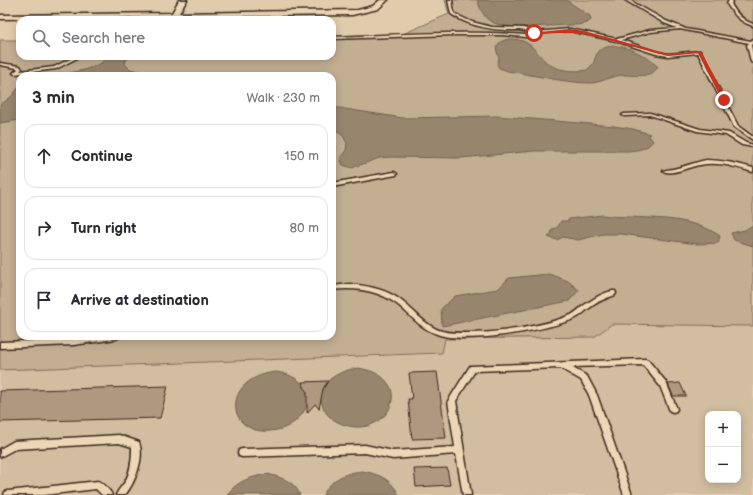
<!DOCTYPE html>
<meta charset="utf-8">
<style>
:root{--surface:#fff;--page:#f7f7f7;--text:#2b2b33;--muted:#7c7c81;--line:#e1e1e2}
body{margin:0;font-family:"Balsamiq Sans",sans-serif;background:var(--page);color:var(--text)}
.controls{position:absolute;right:12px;bottom:12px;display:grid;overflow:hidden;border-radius:8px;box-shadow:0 2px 10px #0003}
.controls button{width:36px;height:36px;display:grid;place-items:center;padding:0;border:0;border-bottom:1px solid var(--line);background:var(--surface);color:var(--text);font:20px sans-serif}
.stop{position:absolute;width:12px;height:12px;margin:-9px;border:3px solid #c8321e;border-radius:50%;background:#fff}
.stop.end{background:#c8321e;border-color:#fff;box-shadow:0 1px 4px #0008}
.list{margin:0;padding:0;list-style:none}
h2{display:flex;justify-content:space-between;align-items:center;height:52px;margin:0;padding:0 16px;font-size:17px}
h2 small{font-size:13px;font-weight:400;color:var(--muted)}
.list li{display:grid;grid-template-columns:26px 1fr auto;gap:12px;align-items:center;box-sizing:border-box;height:64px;margin:0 8px 8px;padding:0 8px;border:1px solid var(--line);border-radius:12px}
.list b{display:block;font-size:15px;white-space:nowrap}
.list em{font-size:13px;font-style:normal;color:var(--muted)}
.icon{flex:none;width:22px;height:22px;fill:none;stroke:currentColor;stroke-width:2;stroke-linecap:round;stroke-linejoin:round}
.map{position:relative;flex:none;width:753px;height:495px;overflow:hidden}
.search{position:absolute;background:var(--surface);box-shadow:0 2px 10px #0003;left:16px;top:16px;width:320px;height:44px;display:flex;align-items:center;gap:10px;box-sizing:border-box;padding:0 14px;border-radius:12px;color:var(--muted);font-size:15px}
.panel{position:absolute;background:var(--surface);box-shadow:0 2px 10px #0003;left:16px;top:72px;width:320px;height:268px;border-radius:12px}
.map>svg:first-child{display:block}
.built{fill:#d1bd9f;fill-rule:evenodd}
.green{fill:#c2ae91;stroke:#7e6c58;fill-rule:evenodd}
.water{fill:#98856e;stroke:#73614e}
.building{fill:#ad9980;stroke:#3b2a1e}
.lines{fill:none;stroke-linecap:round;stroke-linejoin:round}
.lane-casing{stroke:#3b2a1e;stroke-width:3}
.street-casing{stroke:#3b2a1e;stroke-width:3}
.lane{fill:#ebd6b5;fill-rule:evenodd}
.street{fill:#ebd6b5;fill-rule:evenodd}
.route{fill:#c8321e}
</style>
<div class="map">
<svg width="753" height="495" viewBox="0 0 753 495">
<rect width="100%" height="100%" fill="#e0ccac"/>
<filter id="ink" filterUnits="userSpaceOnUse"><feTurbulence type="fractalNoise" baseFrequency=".025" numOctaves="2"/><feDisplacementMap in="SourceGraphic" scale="8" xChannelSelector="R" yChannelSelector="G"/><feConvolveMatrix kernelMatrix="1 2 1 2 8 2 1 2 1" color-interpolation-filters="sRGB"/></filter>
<g filter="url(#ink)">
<path class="built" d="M612,324L753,326V495H0V370L441,354L445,339L594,337ZM708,414H738V480H708Z"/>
<path class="green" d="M445,0H753V326L612,324L594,337L445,339L442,353L0,370V40H20V56H332V36H398L449,14ZM20,76H332V336H20Z"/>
<g class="water">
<path d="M477,0H566L590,16L591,20L587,23L577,25C556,24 507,32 490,21C483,17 480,7 477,0Z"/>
<path d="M508,39C529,39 532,47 545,61C555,71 574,72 587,70L593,64L598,51C602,49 608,46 613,46C627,45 649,57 658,67C650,79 636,75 624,75C611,75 600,84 588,83C561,82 534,75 508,71L499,68L497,64L499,59L496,48L500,42Z"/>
<polygon points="105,56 131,56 126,60 125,64 130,69 160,76 54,76 84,70 102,63"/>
<polygon points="20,86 20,120 0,123 0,105 11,97"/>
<path d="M332,107L403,118L497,116L614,126L633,129L650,134L648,135L653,141C647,149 638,150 629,151H534L461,158L391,157L379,158L352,168L343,165L340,158L346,150L347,143L343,136L332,127Z"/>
<path d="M602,215C640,220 687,213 720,236L718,243L697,244L621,234H603L578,240L563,237L557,240L548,237L551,235L552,230L558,227L561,221H568L569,219Z"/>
<polygon points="753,225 753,246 734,240 731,233 745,230"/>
<polygon points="549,274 568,281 579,290 569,301 442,326 441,309 455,296 498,289 509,278"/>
<path d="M358,368C418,377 390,439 345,425C339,423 332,420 327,414C309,388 334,371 358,368Z"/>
<path d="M276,372C292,374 313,384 307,405C303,416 292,426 281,429C226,444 217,378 276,372Z"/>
<path d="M362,471C379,474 391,479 399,495H323C331,479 344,473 362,471Z"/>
<path d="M267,474C280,477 295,481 300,495H227C236,481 251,477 267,474Z"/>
</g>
<g class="building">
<polygon points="437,372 446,438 412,439 408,399 412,399 409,373"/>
<polygon points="328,381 323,389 319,409 315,404 307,413 307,393 302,382"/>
<polygon points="680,383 686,396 673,396 668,384"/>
<polygon points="168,386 160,418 0,422 0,391"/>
<polygon points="447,468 450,485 416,487 414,469"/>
</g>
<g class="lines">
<g class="lane-casing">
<g id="lane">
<path d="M448,0H452L454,13L459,16L472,22L492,27L524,28L535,32L570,29L617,39L650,30L677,28L664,23L625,0H629L666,21L686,29L751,41L753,39V43L751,45L753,54V63L751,62L747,45L749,43L680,29L650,32L621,40L657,52L668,54L700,51L738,126L753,137V140L734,127L698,53L668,56L656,54L616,41L570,31L535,34L526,37L502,35H453L332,39V37C397,35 461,30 526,35L531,33C523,29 514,30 506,30C487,29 467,25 451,14Z"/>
<path d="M729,0H733L731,4C736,13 742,20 753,24V26C740,22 734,15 727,4Z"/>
<polygon points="76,56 81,56 56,69 15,74 13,73 18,69 17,68 0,65 0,63 20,66 22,69 20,71 54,67"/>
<polygon points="650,113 700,129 729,133 746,143 753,145 753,147 742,145 726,135 697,131 650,115 624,116 622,115 624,114"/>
<path d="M706,160C723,160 738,164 753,168V172C735,167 718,161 700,165C690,166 672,176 663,171C667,169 672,170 677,168C687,166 696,162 706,160Z"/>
<polygon points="394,172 396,173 397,174 396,175 332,187 332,183"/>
<path d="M350,284C366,286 382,288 396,297C412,307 424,326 442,331C450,333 458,333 466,333C497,333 542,327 571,315C575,313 579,309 583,306C590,301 606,290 615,291L616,293L615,295C607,298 598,301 591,307C586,310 582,315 576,318C550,330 464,345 437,334C423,329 413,319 403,309C383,291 358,287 332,290V286Z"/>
<polygon points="102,336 119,336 118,338 116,339 73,345 0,348 0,342 58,340"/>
<polygon points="645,359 648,360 666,382 677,409 676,411 673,412 670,411 660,386 643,365 571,367 587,376 597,395 632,495 624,495 589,395 581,380 560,368 475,371 456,401 471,495 463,495 456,454 393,459 365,453 242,457 239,456 238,453 239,450 242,449 365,445 393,451 455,447 448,401 470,366"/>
<path d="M119,435L139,442C145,458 135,483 125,495H116C118,490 122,486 125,482C131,471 132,459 132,447L119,443L15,449L0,457V449L14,441Z"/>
<path d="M98,481C103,483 110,490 112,495H102L96,489L44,495H4L5,492L8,491Z"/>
</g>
</g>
<g class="street-casing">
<polygon id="street" points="179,0 187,0 179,13 358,10 373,6 380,0 388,0 378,9 352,15 0,19 0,15 172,13"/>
</g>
<use href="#lane" class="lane"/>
<use href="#street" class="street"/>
</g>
</g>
<polygon class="route" points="570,29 584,31 668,54 701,51 727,100 724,102 722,100 698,53 668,56 582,33 532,33"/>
</svg>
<div class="controls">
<button>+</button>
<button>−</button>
</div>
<div class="stop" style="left:534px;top:33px"></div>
<div class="stop end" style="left:724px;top:100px"></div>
<div class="search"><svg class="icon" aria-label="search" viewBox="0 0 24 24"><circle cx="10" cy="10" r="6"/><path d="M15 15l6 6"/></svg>Search here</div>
<section class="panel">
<h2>3 min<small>Walk · 230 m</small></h2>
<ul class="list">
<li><svg class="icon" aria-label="ahead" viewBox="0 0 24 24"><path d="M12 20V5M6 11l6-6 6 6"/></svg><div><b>Continue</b></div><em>150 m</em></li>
<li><svg class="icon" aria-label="right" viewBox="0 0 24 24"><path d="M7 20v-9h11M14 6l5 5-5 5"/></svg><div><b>Turn right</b></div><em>80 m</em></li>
<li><svg class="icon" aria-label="arrive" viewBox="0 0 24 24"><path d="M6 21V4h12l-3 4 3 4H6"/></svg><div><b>Arrive at destination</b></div></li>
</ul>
</section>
</div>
